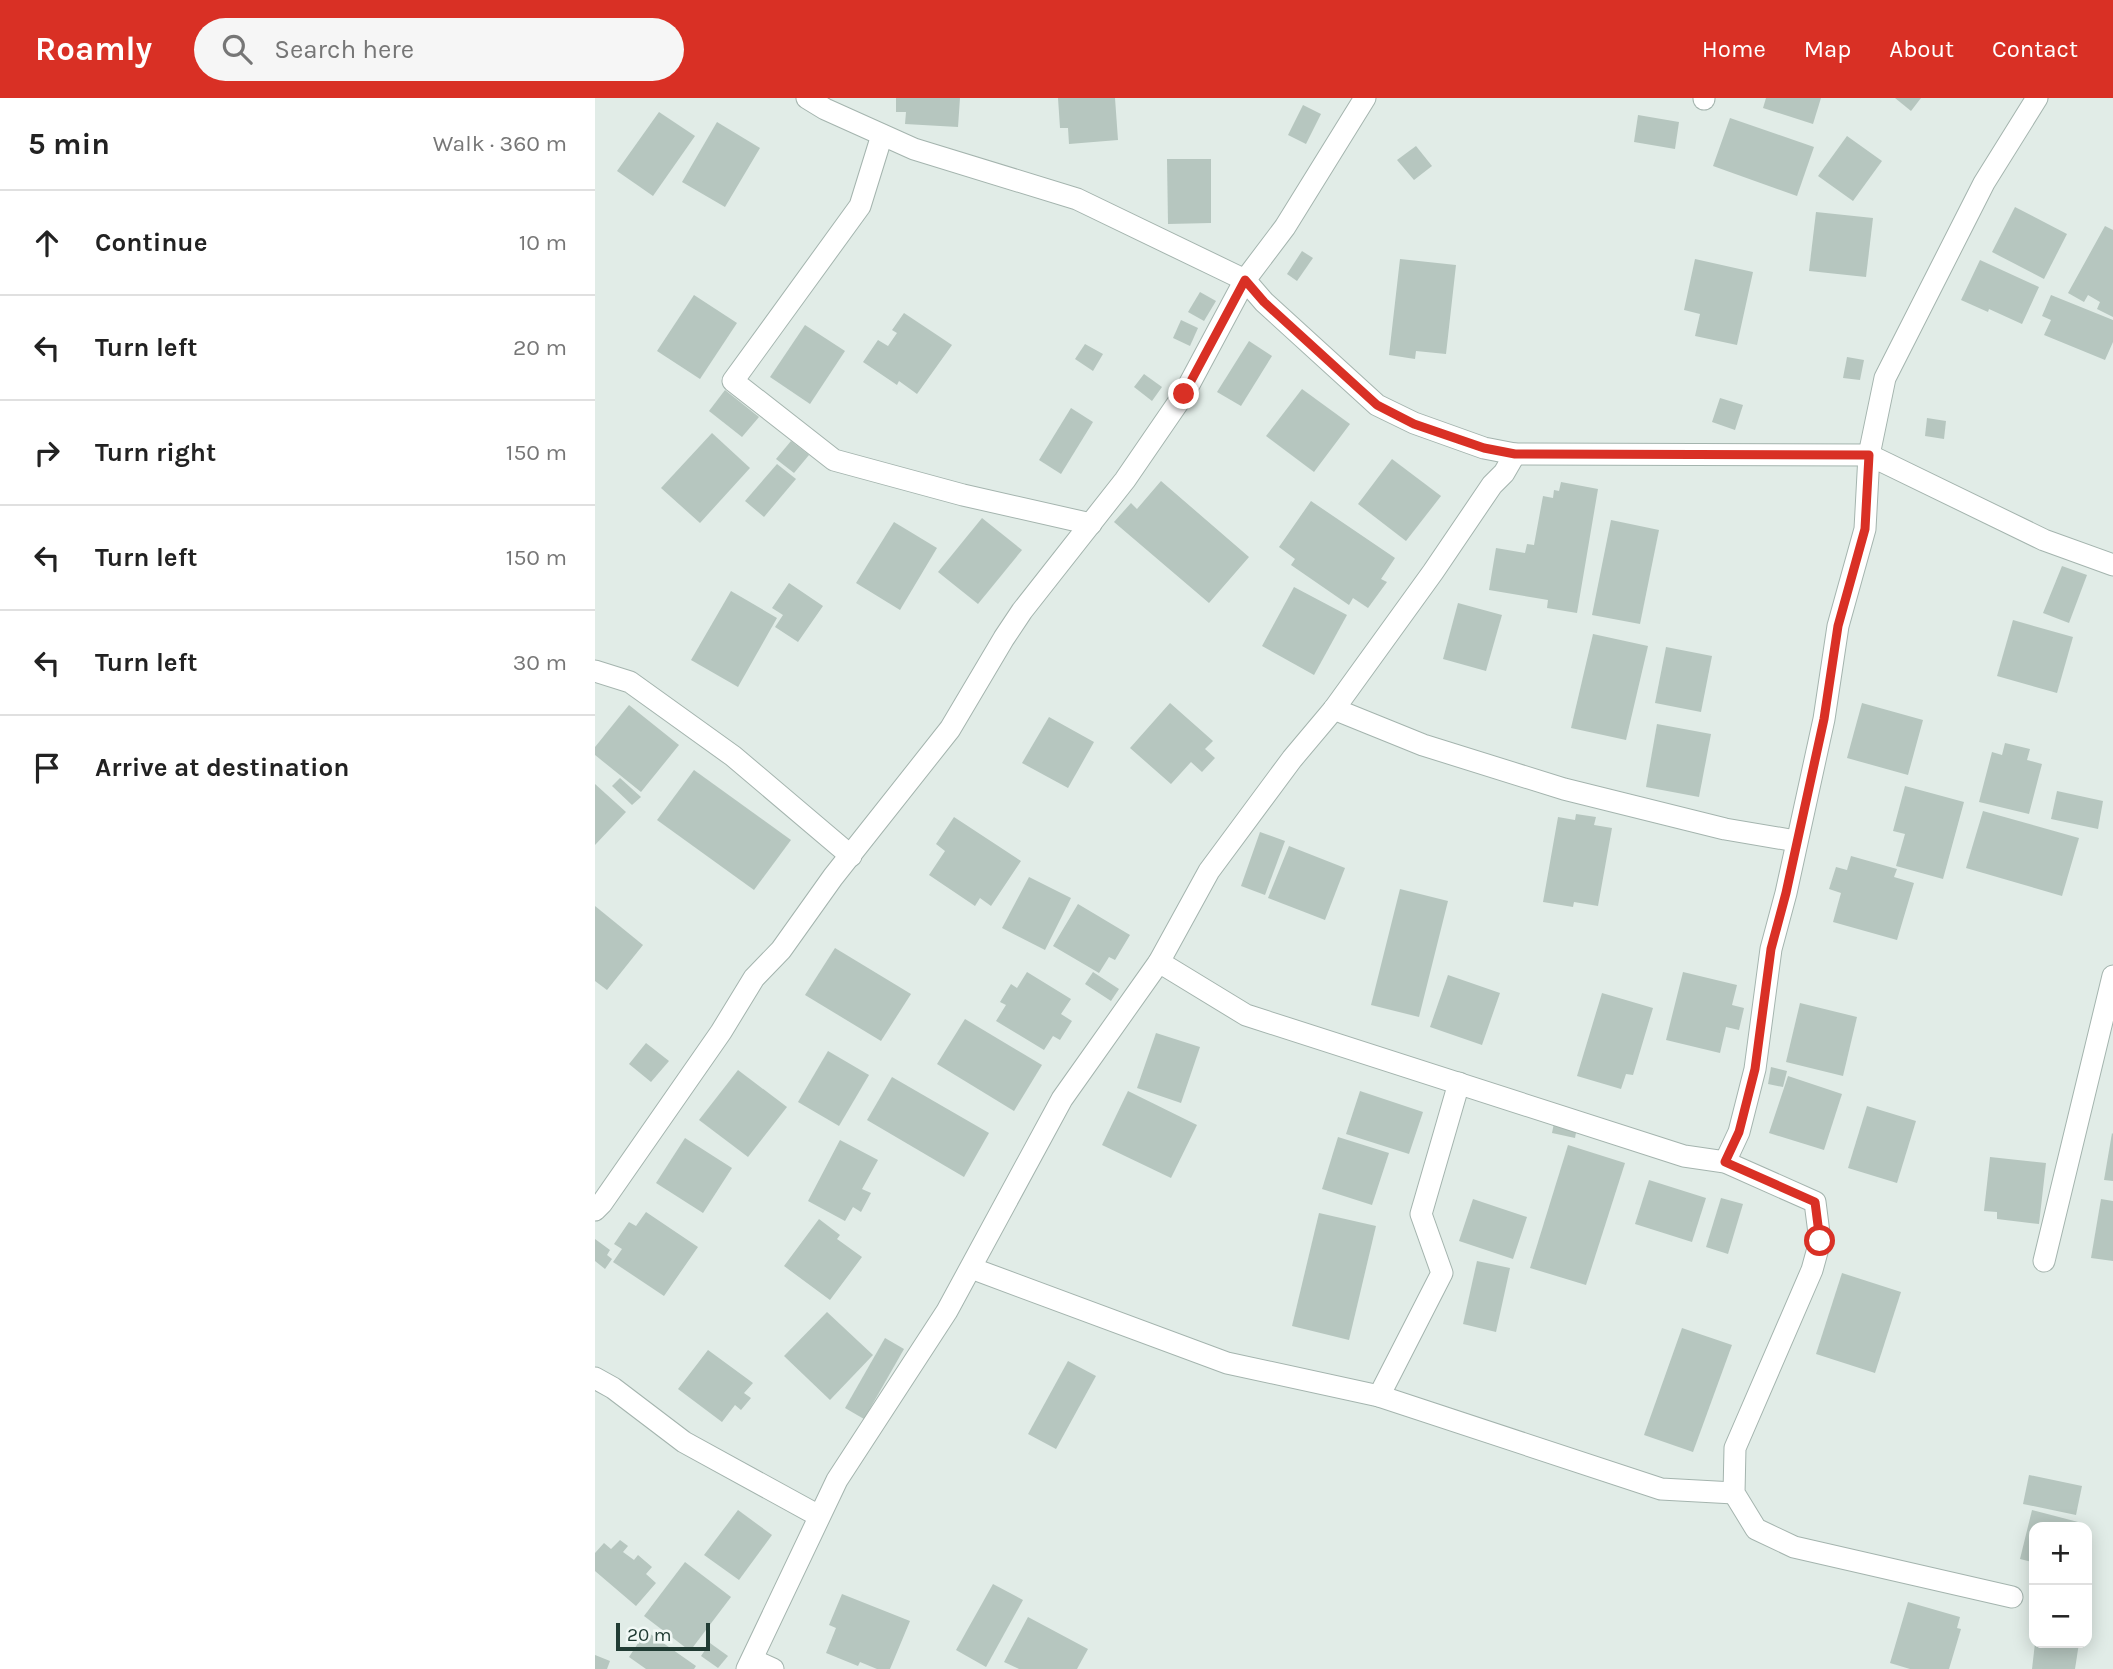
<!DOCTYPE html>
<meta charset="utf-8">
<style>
:root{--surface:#fff;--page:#f6f6f6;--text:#222;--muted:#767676;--line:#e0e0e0;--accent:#d93025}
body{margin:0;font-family:Karla,sans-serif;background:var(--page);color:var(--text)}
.controls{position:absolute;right:21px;bottom:21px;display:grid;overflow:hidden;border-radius:14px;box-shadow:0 4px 18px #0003}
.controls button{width:63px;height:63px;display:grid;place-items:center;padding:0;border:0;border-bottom:2px solid var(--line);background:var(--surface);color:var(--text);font:35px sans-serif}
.scale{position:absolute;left:21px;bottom:18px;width:94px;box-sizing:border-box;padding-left:7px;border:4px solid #213c34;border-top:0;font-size:19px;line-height:24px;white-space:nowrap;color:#213c34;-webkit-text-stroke:5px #f1f8f5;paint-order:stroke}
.stop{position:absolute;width:21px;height:21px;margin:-16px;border:5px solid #d93025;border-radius:50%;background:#fff}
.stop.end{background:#d93025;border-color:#fff;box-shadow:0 2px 7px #0008}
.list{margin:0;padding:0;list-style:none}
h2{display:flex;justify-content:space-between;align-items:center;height:91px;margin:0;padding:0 28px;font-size:30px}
h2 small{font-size:23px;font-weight:400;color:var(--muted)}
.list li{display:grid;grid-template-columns:46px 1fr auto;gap:21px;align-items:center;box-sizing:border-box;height:105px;padding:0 28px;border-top:2px solid var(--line)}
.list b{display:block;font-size:26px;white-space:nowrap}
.list em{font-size:23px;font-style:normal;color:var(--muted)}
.icon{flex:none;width:38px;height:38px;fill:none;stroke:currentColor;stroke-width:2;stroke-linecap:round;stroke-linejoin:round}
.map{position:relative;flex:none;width:1518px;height:1571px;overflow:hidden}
header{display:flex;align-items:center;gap:42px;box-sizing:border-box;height:98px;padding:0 35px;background:var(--accent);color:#fff}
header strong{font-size:33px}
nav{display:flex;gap:38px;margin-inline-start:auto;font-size:24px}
.search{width:490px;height:63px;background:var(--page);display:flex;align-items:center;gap:18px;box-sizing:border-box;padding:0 24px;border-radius:38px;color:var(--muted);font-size:26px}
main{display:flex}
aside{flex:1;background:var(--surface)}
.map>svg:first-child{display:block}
.building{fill:#b6c6bf}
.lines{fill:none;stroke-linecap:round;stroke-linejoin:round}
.street-casing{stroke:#a4b4ae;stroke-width:23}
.street{stroke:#fff;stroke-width:21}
.route{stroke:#d93025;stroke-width:9}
</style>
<header>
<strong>Roamly</strong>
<div class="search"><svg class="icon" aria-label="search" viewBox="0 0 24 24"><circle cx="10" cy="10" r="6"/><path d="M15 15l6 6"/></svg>Search here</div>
<nav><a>Home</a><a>Map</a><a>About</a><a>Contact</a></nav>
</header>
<main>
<aside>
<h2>5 min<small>Walk · 360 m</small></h2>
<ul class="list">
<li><svg class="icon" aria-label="ahead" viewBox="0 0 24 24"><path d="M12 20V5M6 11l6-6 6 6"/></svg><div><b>Continue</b></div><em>10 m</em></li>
<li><svg class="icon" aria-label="left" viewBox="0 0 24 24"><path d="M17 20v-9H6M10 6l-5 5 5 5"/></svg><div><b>Turn left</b></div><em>20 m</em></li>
<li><svg class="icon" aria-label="right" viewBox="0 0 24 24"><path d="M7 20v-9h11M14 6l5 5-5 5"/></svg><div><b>Turn right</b></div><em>150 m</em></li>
<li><svg class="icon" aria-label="left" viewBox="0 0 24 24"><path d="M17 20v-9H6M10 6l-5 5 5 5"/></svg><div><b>Turn left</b></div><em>150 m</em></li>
<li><svg class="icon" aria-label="left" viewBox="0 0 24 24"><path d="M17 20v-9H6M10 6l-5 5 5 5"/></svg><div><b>Turn left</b></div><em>30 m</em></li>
<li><svg class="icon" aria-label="arrive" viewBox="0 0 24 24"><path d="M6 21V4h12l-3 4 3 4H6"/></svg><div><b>Arrive at destination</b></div></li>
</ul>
</aside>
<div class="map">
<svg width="1518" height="1571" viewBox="0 0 1518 1571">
<rect width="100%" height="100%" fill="#e1ece7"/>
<g class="building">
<polygon points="301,0 365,0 363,29 310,26 311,14 301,14"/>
<polygon points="463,0 520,0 523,42 474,46 473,30 465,30"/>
<polygon points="1171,0 1226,0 1218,26 1168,10"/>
<polygon points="1300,0 1326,0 1316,13"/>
<polygon points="708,7 726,16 711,46 693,37"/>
<polygon points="64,14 100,38 58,98 22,73"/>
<polygon points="1043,17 1084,24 1080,51 1039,44"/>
<polygon points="1135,20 1219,49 1202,98 1118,68"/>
<polygon points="122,24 165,50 130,109 87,84"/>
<polygon points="1252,38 1287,63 1258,103 1223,78"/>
<polygon points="821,48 837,68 819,82 802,62"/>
<polygon points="572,61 616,61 616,125 573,126"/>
<polygon points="1420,109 1472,136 1449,181 1397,154"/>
<polygon points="1221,114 1278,120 1271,179 1214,173"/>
<polygon points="1510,128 1518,132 1518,219 1502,211 1505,204 1493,197 1489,204 1473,195"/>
<polygon points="707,153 718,160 702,183 692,176"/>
<polygon points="805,161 861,167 851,256 821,253 820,261 794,257"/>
<polygon points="1100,161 1158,174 1142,247 1100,238 1105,216 1089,212"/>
<polygon points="1385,162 1444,189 1427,226 1394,211 1393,214 1366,202"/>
<polygon points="605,194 621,203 609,223 593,214"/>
<polygon points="99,197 142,225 105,281 62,253"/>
<polygon points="1456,197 1518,222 1518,244 1510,262 1449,237 1456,222 1447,218"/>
<polygon points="309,215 357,247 322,296 304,283 302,287 268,264 283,242 293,248 302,235 297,232"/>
<polygon points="586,222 603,230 595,248 578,240"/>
<polygon points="210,227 250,253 215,306 175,279"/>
<polygon points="654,243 677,258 646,308 622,294"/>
<polygon points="490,246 508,256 498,273 480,261"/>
<polygon points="1252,259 1269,262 1265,282 1248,280"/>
<polygon points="549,276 567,289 557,303 539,289"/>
<polygon points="707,291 755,326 719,374 671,338"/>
<polygon points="130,292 164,319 147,339 114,313"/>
<polygon points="1125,300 1148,307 1140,332 1117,324"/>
<polygon points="476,310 498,324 466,376 444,362"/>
<polygon points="1332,320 1351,323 1349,341 1330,338"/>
<polygon points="117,335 155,370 105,425 66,390"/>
<polygon points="196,343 214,357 199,375 181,361"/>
<polygon points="797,361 846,398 811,443 763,406"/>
<polygon points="182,366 201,381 169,419 150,403"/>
<polygon points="566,383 654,459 614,505 519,424 536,405 542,411"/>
<polygon points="966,384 1003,391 982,515 952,510 953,502 894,492 901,450 930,455 932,446 939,447 948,398 958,400 959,392 964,393"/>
<polygon points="716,403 800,460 786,481 792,484 773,510 758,500 754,507 696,467 700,461 684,449"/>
<polygon points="387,420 427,452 383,506 343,474"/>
<polygon points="1016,422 1064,432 1045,526 997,517"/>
<polygon points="299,424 342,450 305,512 261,485"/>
<polygon points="1467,468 1492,477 1474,525 1448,515"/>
<polygon points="194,485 228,508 203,544 180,529 188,517 177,510"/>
<polygon points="699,489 752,517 719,577 667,548"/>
<polygon points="136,493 182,520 143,589 96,562"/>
<polygon points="863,505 907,517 891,573 848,561"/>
<polygon points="1418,522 1478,539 1462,595 1402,578"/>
<polygon points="998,536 1053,548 1031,642 976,630"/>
<polygon points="1071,549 1117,558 1106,614 1060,605"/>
<polygon points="575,605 618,643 610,651 620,660 607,674 596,664 576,686 535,650"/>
<polygon points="1267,605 1328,622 1313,677 1252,660"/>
<polygon points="34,607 84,647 46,694 0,657 0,649"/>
<polygon points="454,619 499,644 473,690 427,665"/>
<polygon points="1062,626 1116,636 1104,699 1051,689"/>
<polygon points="1410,645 1435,651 1432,662 1447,666 1434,716 1384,704 1397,654 1407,657"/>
<polygon points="99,672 196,742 159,792 62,722"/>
<polygon points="25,680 46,699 37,707 17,688"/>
<polygon points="0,686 31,714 0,747"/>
<polygon points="1310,688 1369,704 1348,781 1301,768 1310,736 1298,733"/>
<polygon points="1462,693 1508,703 1503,731 1456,721"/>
<polygon points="1388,713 1484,740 1467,798 1371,770"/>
<polygon points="981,716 1001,719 999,727 1017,730 1003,808 979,804 978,809 948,804 963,719 980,722"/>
<polygon points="359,719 426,763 396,808 385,800 380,808 334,777 350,753 341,746"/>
<polygon points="665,734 690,743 670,797 646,788"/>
<polygon points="694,748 750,770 730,822 673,800"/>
<polygon points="1256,758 1302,771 1299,779 1319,785 1302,842 1238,824 1246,795 1234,791 1241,769 1252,772"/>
<polygon points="434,779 476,800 450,852 407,830"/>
<polygon points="805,791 853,803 824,919 776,907"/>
<polygon points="483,806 535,837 520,862 514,859 504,875 458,848"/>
<polygon points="0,808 48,847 12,892 0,883"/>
<polygon points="240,850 316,896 286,943 210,897"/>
<polygon points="432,874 476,901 466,916 477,923 465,942 458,938 449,952 401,923 411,907 405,904 416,886 422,890"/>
<polygon points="498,874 524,891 516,903 490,886"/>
<polygon points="1088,874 1142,887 1137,907 1149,910 1144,932 1131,929 1125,955 1071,942"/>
<polygon points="853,877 905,895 887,947 835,929"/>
<polygon points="1007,895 1058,910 1038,977 1031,976 1026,991 982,978"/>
<polygon points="1205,905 1262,919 1248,978 1191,964"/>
<polygon points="370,921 447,967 419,1013 342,966"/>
<polygon points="561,935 605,949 586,1005 542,990"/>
<polygon points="51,945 74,963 56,984 34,966"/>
<polygon points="233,953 274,977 244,1028 203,1004"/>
<polygon points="1176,969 1192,973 1188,989 1173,986"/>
<polygon points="143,972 192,1009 153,1059 104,1022"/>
<polygon points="1193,978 1247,996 1229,1052 1174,1035"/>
<polygon points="297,979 394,1035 369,1079 272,1022"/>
<polygon points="533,993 602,1027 576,1080 507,1047"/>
<polygon points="765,993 828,1014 814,1056 751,1036"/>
<polygon points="1272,1008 1321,1023 1302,1085 1253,1070"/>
<polygon points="959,1025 982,1029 980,1040 957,1035"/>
<polygon points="1517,1035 1518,1036 1518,1083 1509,1082"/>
<polygon points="743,1039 794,1055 777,1107 727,1091"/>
<polygon points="90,1040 137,1070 108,1115 61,1085"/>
<polygon points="245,1042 283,1062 267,1091 276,1095 266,1114 258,1109 250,1123 213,1103"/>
<polygon points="973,1047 1030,1065 991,1187 935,1170"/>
<polygon points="1395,1059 1451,1065 1444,1126 1402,1121 1402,1114 1389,1113"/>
<polygon points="1054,1082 1111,1100 1097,1144 1040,1126"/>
<polygon points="1126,1100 1148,1106 1133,1156 1111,1149"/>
<polygon points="878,1101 932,1119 918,1161 864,1143"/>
<polygon points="1506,1101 1518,1103 1518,1163 1496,1160"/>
<polygon points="51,1114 103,1149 69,1198 18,1164 27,1151 19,1146 34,1124 41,1128"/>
<polygon points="724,1115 781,1128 754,1242 697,1228"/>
<polygon points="224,1121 245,1137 242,1141 267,1159 235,1202 189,1168"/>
<polygon points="0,1141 15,1152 12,1157 17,1161 10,1171 0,1163"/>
<polygon points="882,1163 915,1170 901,1234 868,1226"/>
<polygon points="1247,1175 1306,1194 1280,1275 1221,1256"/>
<polygon points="232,1214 278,1257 235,1302 189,1258"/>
<polygon points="1087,1230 1137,1247 1098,1354 1049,1337"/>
<polygon points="290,1240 309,1251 269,1321 250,1310"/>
<polygon points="113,1252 158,1285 149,1295 156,1300 146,1312 140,1307 127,1324 83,1291"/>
<polygon points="473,1263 501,1278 461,1351 433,1336"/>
<polygon points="1434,1377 1487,1388 1481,1417 1428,1406"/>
<polygon points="143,1412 177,1437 144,1482 109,1457"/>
<polygon points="1437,1412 1487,1425 1486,1429 1439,1429 1439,1472 1436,1471 1437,1464 1425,1461"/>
<polygon points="25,1442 33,1448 28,1454 39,1462 43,1457 57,1469 51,1476 61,1485 41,1508 0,1473 0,1455 9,1445 16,1451"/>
<polygon points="90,1464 136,1499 95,1553 49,1518"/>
<polygon points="398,1486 428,1502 391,1569 361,1552"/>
<polygon points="247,1496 315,1523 295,1571 282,1571 265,1564 263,1568 231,1555 241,1530 234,1527"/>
<polygon points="1313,1504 1365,1519 1362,1530 1366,1531 1354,1571 1315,1571 1295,1565"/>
<polygon points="433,1519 493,1551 482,1571 424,1571 409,1564"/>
<polygon points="51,1533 101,1568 99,1571 51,1571 34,1559"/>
<polygon points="115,1545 133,1558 123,1570 106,1558"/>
<polygon points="1440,1545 1484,1545 1480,1571 1437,1571"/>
<polygon points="0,1557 15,1563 12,1571 0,1571"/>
</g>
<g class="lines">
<g class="street-casing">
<g id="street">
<polyline points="1109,1 1109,0"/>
<polyline points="287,37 265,108 138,283 239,362 368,397 496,426"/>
<polyline points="920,356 1274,357 1290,280 1389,85 1442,0"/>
<polyline points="0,573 35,584 138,658 256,758"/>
<polyline points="739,611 828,647 969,691 1130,731 1201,743"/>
<polyline points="564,864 651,917 1089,1058 1130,1064 1220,1104 1225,1143 1217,1172 1140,1350 1139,1395 1161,1431 1199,1449 1417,1499"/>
<polyline points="1130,1064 1144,1034 1160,971 1176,851 1191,795 1229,621 1243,528 1270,431 1274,357 1449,442 1518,467"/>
<polyline points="0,1112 7,1105 126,934 159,880 186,852 238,779 355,631 409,540 427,513 530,382 589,296 650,182 690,129 770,0"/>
<polyline points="1449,1163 1518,878"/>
<polyline points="376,1170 632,1265 784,1298 1066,1391 1139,1395"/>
<polyline points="0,1280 18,1290 89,1344 224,1418"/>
<polyline points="784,1298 847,1175 826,1116 864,985"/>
<polyline points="158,1562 178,1571"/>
<polyline points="152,1571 242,1382 352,1213 467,1001 564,864 614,773 697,661 739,611 838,474 897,387 909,375 920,356 889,350 819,325 782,307 669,204 650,182 482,101 319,51 230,11 212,0"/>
</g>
</g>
<use href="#street" class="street"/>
</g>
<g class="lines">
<polyline class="route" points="589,296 650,182 669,204 782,307 819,326 889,350 920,356 1274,357 1270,431 1243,528 1229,621 1191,795 1176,851 1160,971 1144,1034 1130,1064 1220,1104 1225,1143"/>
</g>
</svg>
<div class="controls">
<button>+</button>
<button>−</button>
</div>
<div class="scale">20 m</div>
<div class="stop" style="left:1225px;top:1143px"></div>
<div class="stop end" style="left:589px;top:296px"></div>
</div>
</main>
